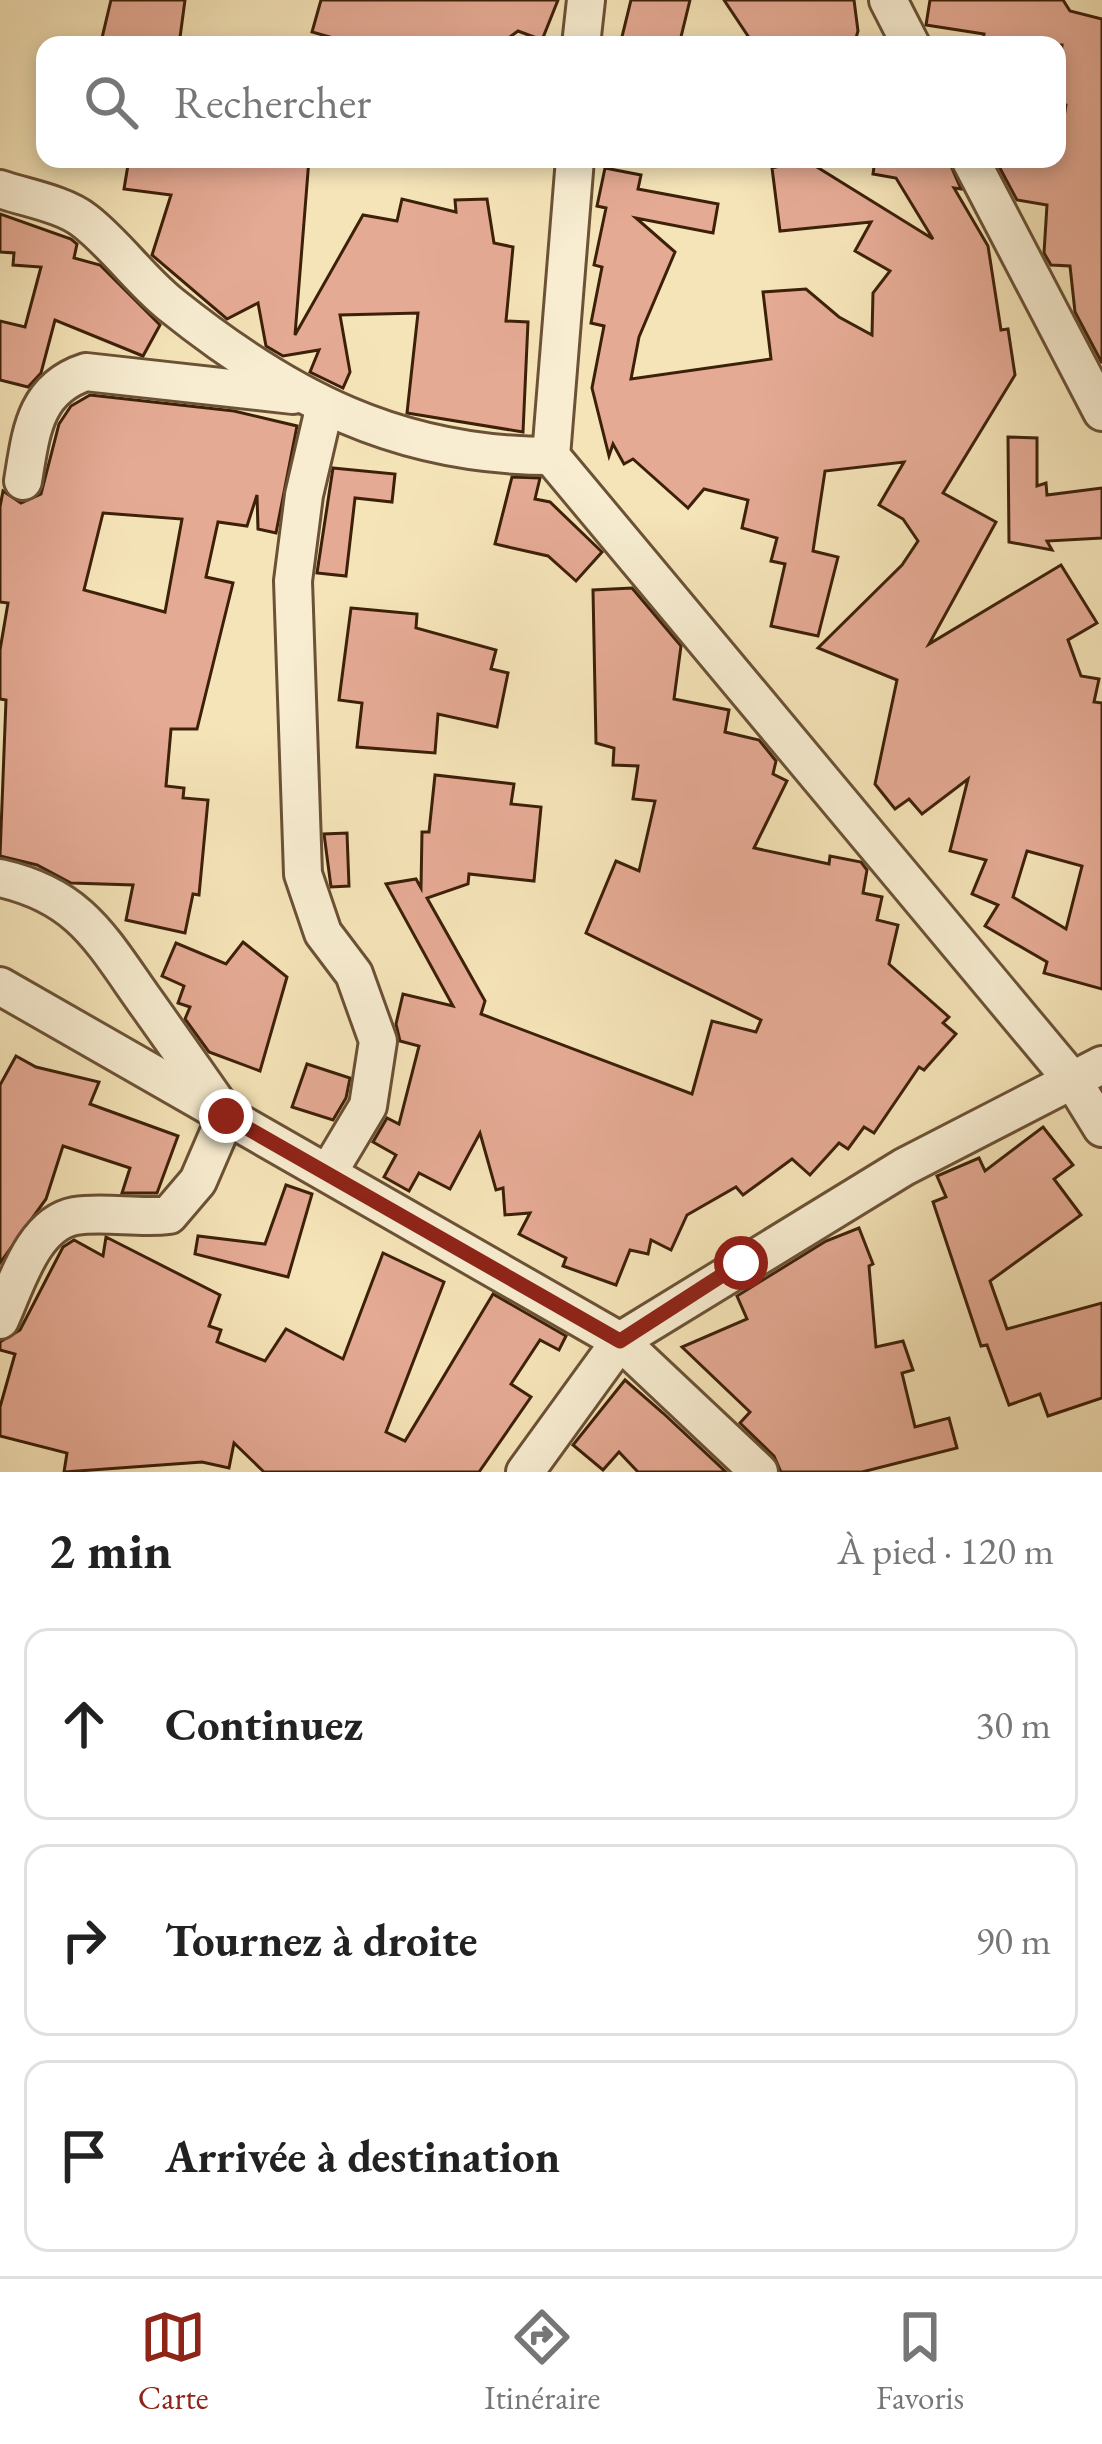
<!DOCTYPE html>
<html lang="fr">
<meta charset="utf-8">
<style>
:root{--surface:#fff;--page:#f6f6f6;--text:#222;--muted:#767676;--line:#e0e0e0;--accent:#8f2418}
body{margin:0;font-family:"EB Garamond",serif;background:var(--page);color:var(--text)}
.stop{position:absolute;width:36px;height:36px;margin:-27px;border:9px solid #8f2418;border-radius:50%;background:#fff}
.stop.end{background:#8f2418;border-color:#fff;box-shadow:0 3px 12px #0008}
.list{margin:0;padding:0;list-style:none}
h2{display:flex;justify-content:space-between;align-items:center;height:156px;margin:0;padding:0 48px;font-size:51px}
h2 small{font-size:39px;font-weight:400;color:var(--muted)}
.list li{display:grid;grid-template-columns:78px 1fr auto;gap:36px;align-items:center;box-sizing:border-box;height:192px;margin:0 24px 24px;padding:0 24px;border:3px solid var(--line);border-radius:24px}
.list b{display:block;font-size:45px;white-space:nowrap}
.list em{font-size:39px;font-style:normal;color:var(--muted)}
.icon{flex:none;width:66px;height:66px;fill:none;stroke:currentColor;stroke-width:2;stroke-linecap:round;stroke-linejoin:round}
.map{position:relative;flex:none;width:1102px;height:1472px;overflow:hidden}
.search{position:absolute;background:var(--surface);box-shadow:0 6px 18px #0003;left:36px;right:36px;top:36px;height:132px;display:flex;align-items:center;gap:30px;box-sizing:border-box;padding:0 42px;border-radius:24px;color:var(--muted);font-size:45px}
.sheet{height:804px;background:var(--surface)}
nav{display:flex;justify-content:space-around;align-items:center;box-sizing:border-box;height:168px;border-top:3px solid var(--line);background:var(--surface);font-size:33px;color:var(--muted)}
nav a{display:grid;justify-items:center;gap:6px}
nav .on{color:var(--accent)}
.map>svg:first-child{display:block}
.building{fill:#e5aa94;stroke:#3d2009;stroke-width:3;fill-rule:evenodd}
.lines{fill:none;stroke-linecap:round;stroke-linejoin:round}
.minor-casing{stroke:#6b5135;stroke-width:42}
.minor{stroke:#f8edd1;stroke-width:36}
.route{stroke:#8f2418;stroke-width:15}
</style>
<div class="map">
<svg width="1102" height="1472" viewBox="0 0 1102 1472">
<rect width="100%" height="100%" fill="#f5e4b8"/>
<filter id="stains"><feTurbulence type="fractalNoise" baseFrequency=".00167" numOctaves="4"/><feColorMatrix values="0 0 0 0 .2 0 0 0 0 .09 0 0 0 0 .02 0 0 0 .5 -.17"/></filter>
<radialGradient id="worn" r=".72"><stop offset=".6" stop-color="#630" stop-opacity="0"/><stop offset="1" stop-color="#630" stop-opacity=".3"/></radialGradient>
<g class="building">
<polygon points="111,0 185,0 179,45 130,45 102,38"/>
<polygon points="321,0 558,0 542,40 518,31 499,45 358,45 312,32"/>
<polygon points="631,0 690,0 679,45 620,45"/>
<polygon points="724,0 854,0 858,31 854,45 754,45"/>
<polygon points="930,0 1063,0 1070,11 1102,19 1102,363 1075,312 1070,266 1051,265 1044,253 1047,205 1017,200 995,159 1057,159 1066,105 1057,101 1062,45 982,45 984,34 926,25"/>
<polygon points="129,159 309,159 295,335 363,215 397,221 402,199 456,212 455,200 487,199 494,243 513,247 506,321 528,322 523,432 407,413 418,313 340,315 350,372 343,388 310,372 319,350 283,356 266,346 258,303 227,319 152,255 171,195 124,189"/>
<path d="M783,159H804L933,239L896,178L873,174L875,159H948L961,189L954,188L988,246L1001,330L1008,329L1015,375L943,493L996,522L929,644L1061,565L1097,623L1068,640L1081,676L1099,679L1094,702L1102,703V989L1044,973L1047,962L985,926L998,905L972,894L986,860L950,851L968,779L922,814L909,799L895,809L875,784L897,680L818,648L902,565L918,541L903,519L879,505L904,462L825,471L813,551L838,557L818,636L771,626L785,564L771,561L777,538L742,528L748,500L704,489L688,508L633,459L624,464L613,444L609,456L592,388L604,326L591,323L602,267L594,265L606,208L597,206L605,168L641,175L638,189L718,204L713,233L636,218L675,252L639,337L631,379L771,359L763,292L806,289L839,317L872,335L873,293L890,271L855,251L871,222L780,231L772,168L784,165ZM1027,851L1082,866L1066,929L1013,897Z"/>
<polygon points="0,214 71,239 77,244 74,258 100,265 160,325 143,356 55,320 41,373 28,387 0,380 0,321 25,327 41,267 13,265 14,253 0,252"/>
<path d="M90,395L234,411L297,426L276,533L258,529L257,495L247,526L218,522L206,577L233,583L197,729H171L166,786L184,788L183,798L208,800L199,895L193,894L185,933L126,920L133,885L71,883L37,865L0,856L6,700L0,699V650L8,603L0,602V507L3,491L21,503L41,494L59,424L71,406ZM103,513L182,519L165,612L84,590Z"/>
<polygon points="1008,437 1037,438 1037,486 1046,483 1047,495 1102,488 1102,538 1047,541 1052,550 1009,542"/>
<polygon points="333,468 395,474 392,502 355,498 346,576 317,573"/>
<polygon points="512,477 540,478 535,499 550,502 602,552 576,581 548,556 495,544"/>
<polygon points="632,588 681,646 674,699 729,710 725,732 759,740 776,761 773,774 787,781 754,848 829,864 830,856 861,862 867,870 863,893 882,897 877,920 898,925 889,964 949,1017 943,1023 956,1034 924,1070 919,1067 874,1133 864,1127 848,1149 839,1143 810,1175 792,1159 743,1195 736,1187 687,1215 671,1250 651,1240 648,1254 630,1250 616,1285 563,1266 566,1258 519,1234 530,1213 505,1215 503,1188 496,1190 480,1133 450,1189 419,1173 409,1191 384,1177 396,1155 373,1142 387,1118 399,1124 419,1046 400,1041 396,1024 403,994 453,1006 386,884 416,879 421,888 422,832 429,832 435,775 514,784 511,804 541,807 534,881 469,874 468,884 427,898 485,1001 481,1014 692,1094 712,1021 756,1032 761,1020 586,933 616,861 639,871 655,801 633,799 638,766 613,765 614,748 596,743 593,590"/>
<polygon points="351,608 417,614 416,628 496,650 491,669 508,673 497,727 438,714 435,753 357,747 362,703 339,700"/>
<polygon points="347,833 349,886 331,887 324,834"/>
<polygon points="243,942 287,977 260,1071 209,1052 185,1019 190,1007 178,1003 184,986 162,976 176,943 226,964"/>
<polygon points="16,1056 36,1067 99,1082 90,1104 178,1136 157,1193 122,1193 130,1168 63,1146 46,1199 0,1263 0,1085"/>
<polygon points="307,1064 350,1078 346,1098 333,1120 292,1107"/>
<polygon points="1043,1127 1073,1165 1054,1179 1081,1215 990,1281 1007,1329 1102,1303 1102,1398 1048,1416 1040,1394 1009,1405 987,1345 981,1346 933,1202 946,1197 937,1176 979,1158 985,1171"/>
<polygon points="286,1185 312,1194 288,1277 195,1254 198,1236 265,1244"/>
<polygon points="859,1228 873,1264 869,1266 876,1347 903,1341 913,1370 902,1373 915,1427 949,1418 957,1448 862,1472 781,1472 774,1456 740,1423 750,1412 682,1347 747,1319 737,1296 826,1241"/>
<polygon points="106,1237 220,1295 209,1326 221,1330 217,1342 265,1361 286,1329 343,1359 383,1253 444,1282 386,1432 405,1441 493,1294 566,1336 559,1350 540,1340 511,1384 531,1397 479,1472 264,1472 234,1443 229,1468 202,1462 64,1472 67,1453 0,1436 0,1407 15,1354 0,1350 0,1342 20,1330 63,1247 74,1240 103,1256"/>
<polygon points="625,1380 663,1413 726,1472 638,1472 619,1452 603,1470 573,1445"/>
</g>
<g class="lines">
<g class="minor-casing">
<g id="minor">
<polyline points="888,0 911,45"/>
<polyline points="581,45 586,0"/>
<polyline points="575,159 551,456 1073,1081 1102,1128"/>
<polyline points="970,159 1102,412"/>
<path d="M0,189C26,198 64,204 85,221C116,245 139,279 170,304C287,398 398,456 551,456"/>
<polyline points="324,409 304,495 293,581 303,874 323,933 354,974 378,1041 368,1106 328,1173"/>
<path d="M23,481C31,433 34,389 86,372L293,395"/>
<path d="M0,878C80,896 101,939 145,1001C172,1039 199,1077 226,1116L198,1181L169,1215C139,1219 104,1211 75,1216C32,1224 16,1286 0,1320"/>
<polyline points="0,986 620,1341 759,1472"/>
<polyline points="525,1472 620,1341 904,1167 1102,1065"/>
</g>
</g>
<use href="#minor" class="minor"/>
</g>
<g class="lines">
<polyline class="route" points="226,1116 620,1341 741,1263"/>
</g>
<rect width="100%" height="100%" filter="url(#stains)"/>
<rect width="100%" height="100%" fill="url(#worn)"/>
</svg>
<div class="stop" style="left:741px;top:1263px"></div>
<div class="stop end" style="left:226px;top:1116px"></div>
<div class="search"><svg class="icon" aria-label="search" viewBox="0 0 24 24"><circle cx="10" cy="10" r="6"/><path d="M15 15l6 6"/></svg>Rechercher</div>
</div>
<section class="sheet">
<h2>2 min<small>À pied · 120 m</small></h2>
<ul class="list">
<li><svg class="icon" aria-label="ahead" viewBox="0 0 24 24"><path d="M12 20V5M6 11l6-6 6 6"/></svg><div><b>Continuez</b></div><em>30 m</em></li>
<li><svg class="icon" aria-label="right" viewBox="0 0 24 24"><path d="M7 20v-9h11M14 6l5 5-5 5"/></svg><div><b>Tournez à droite</b></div><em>90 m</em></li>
<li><svg class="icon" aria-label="arrive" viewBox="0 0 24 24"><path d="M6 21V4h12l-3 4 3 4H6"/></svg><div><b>Arrivée à destination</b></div></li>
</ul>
</section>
<nav>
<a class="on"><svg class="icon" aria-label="map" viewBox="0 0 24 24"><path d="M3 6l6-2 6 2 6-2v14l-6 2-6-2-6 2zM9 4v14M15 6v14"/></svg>Carte</a>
<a><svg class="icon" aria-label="directions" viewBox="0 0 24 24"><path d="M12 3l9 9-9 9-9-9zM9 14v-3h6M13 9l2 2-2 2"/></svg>Itinéraire</a>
<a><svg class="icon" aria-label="saved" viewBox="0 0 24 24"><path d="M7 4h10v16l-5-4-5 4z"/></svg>Favoris</a>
</nav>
